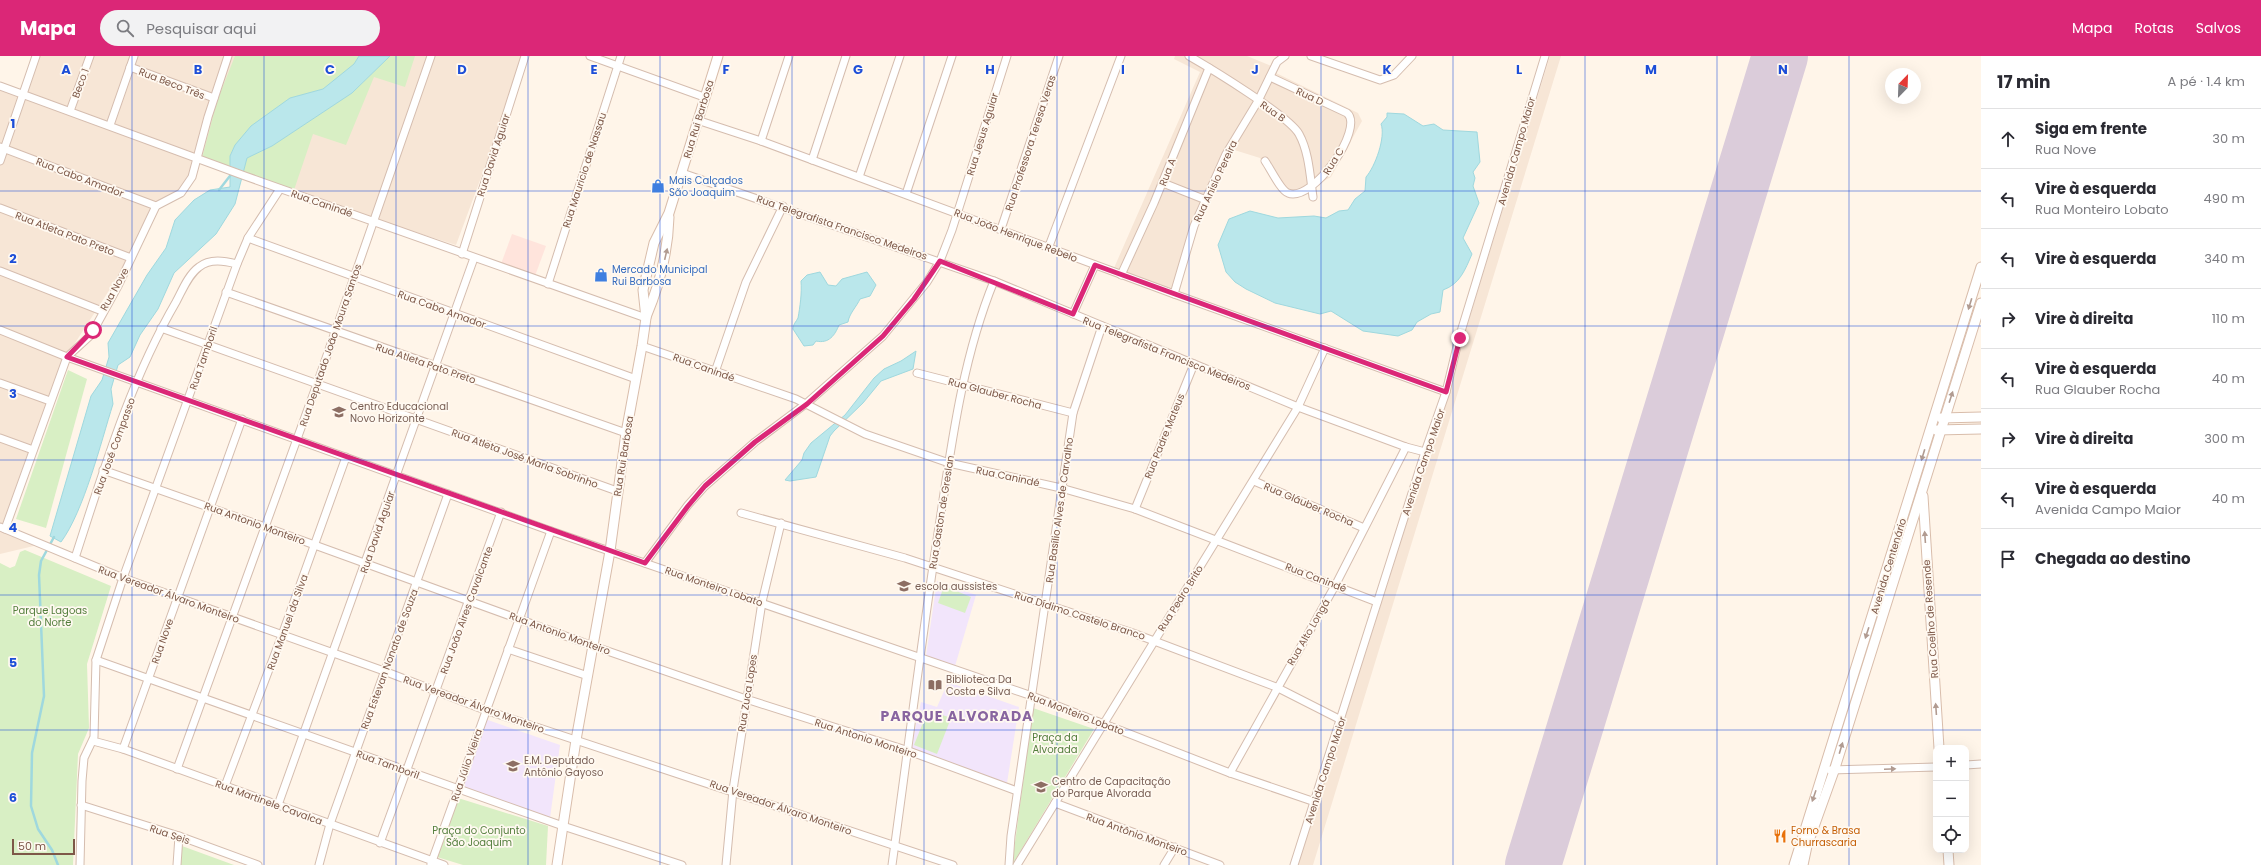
<!DOCTYPE html>
<html lang="pt">
<meta charset="utf-8">
<style>
:root{--surface:#fff;--page:#f2f2f3;--text:#2b2b33;--muted:#7c7c81;--line:#e1e1e2;--accent:#db2777}
body{margin:0;font-family:Poppins,sans-serif;background:var(--page);color:var(--text)}
.controls{position:absolute;right:12px;bottom:12px;display:grid;overflow:hidden;border-radius:8px;box-shadow:0 4px 16px #0002}
.controls button{width:36px;height:36px;display:grid;place-items:center;padding:0;border:0;border-bottom:1px solid var(--line);background:var(--surface);color:var(--text);font:20px sans-serif}
.compass{position:absolute;left:1885px;top:12px;width:36px;height:36px;border-radius:50%;background:var(--surface);box-shadow:0 4px 16px #0002;rotate:23deg}
.scale{position:absolute;left:12px;bottom:10px;width:63px;box-sizing:border-box;padding-left:4px;border:2px solid #7d5848;border-top:0;font-size:11px;line-height:14px;white-space:nowrap;color:#7d5848;-webkit-text-stroke:3px #fff9f1;paint-order:stroke}
.stop{position:absolute;width:12px;height:12px;margin:-9px;border:3px solid #db2777;border-radius:50%;background:#fff}
.stop.end{background:#db2777;border-color:#fff;box-shadow:0 1px 4px #0008}
.list{margin:0;padding:0;list-style:none}
h2{display:flex;justify-content:space-between;align-items:center;height:52px;margin:0;padding:0 16px;font-size:17px}
h2 small{font-size:13px;font-weight:400;color:var(--muted)}
.list li{display:grid;grid-template-columns:26px 1fr auto;gap:12px;align-items:center;box-sizing:border-box;height:60px;padding:0 16px;border-top:1px solid var(--line)}
.list b{display:block;font-size:15px;white-space:nowrap}
.list p{margin:0;font-size:13px;white-space:nowrap;color:var(--muted)}
.list em{font-size:13px;font-style:normal;color:var(--muted)}
.icon{flex:none;width:22px;height:22px;fill:none;stroke:currentColor;stroke-width:2;stroke-linecap:round;stroke-linejoin:round}
.map{position:relative;flex:none;width:1981px;height:809px;overflow:hidden}
header{display:flex;align-items:center;gap:24px;box-sizing:border-box;height:56px;padding:0 20px;background:var(--accent);color:#fff}
header strong{font-size:19px}
nav{display:flex;gap:22px;margin-inline-start:auto;font-size:14px}
.search{width:280px;height:36px;background:var(--page);display:flex;align-items:center;gap:10px;box-sizing:border-box;padding:0 14px;border-radius:22px;color:var(--muted);font-size:15px}
main{display:flex}
aside{flex:1;background:var(--surface)}
.map>svg:first-child{display:block}
.residential{fill:#f7e6d6}
.commercial{fill:#ffe4dc}
.education{fill:#f2e5fb}
.green{fill:#d8efc4}
.water{fill:#bae7eb;stroke:#9fd8de}
.lines{fill:none;stroke-linecap:round;stroke-linejoin:round}
.stream{stroke:#9fd8de;stroke-width:2.5}
.runway{stroke:#dbccda;stroke-width:56}
.street-casing{stroke:#d5bdaf;stroke-width:9}
.secondary-casing{stroke:#d9bdab;stroke-width:11}
.street{stroke:#fff;stroke-width:7}
.secondary{stroke:#fff;stroke-width:9}
.oneway{fill:#b19b91}
.route{stroke:#db2777;stroke-width:5}
.grid{fill:none;stroke:#1d4ed8;stroke-width:1;stroke-opacity:0.55}
.labels{text-anchor:middle;stroke-width:3.5;stroke-linejoin:round;paint-order:stroke}
.street-label{font-size:10px;fill:#7d5848;stroke:#fff9f1}
.shop-label{font-size:10px;fill:#366cbe;stroke:#fff9f1;text-anchor:start}
.education-label{font-size:10px;fill:#785e54;stroke:#fff9f1;text-anchor:start}
.park-label{font-size:10px;fill:#537e3c;stroke:#fff9f1}
.food-label{font-size:10px;fill:#c56008;stroke:#fff9f1;text-anchor:start}
.district-label{font-size:14px;font-weight:bold;letter-spacing:1px;fill:#8864a0;stroke:#fff9f1}
.grid-label{font-size:13px;text-anchor:middle;font-weight:bold;fill:#1d4ed8;stroke:#fff9f1;stroke-width:3.5;stroke-linejoin:round;paint-order:stroke}
</style>
<header>
<strong>Mapa</strong>
<div class="search"><svg class="icon" aria-label="search" viewBox="0 0 24 24"><circle cx="10" cy="10" r="6"/><path d="M15 15l6 6"/></svg>Pesquisar aqui</div>
<nav><a>Mapa</a><a>Rotas</a><a>Salvos</a></nav>
</header>
<main>
<div class="map">
<svg width="1981" height="809" viewBox="0 0 1981 809">
<rect width="100%" height="100%" fill="#fff5e9"/>
<g class="residential">
<polygon points="36,0 526,0 456,189 280,133 198,103 181,137 156,150 130,202 66,301 5,473 42,488 0,498 0,29 23,38"/>
<polygon points="1175,0 1247,0 1276,12 1274,16 1358,57 1362,65 1331,121 1295,140 1280,135 1260,102 1228,92 1194,164 1186,204 1170,234 1114,212 1200,16 1174,3"/>
<polygon points="1550,0 1561,0 1313,809 1298,809 1391,517"/>
</g>
<polygon class="commercial" points="512,178 546,190 535,220 501,208"/>
<g class="education">
<polygon points="937,525 976,539 955,610 926,600"/>
<polygon points="948,626 1019,651 1007,727 911,692 921,646 937,651"/>
<polygon points="485,663 560,689 550,762 462,731"/>
</g>
<g class="green">
<polygon points="235,0 359,0 354,8 323,33 290,42 235,89 230,99 231,112 202,102 217,45"/>
<polygon points="390,0 415,0 405,31 374,21 346,89 313,78 294,134 243,117 247,102 272,90 352,37"/>
<polygon points="68,314 87,323 46,472 16,463"/>
<polygon points="25,494 111,530 87,608 89,672 78,698 73,809 0,809 0,507 10,512 15,510 20,496"/>
<polygon points="944,530 971,541 965,557 938,547"/>
<polygon points="1033,652 1094,673 1012,809"/>
<polygon points="928,654 951,662 937,698 914,689"/>
<polygon points="458,742 548,770 546,809 463,809 437,801"/>
<polygon points="182,790 234,809 180,809"/>
</g>
<g class="water">
<path d="M359,0H390L352,37L272,90L247,102L235,148L216,178L174,217L158,253L140,279L130,301L118,309L111,333L113,348C101,386 84,455 61,486L50,480L91,340L102,324L109,301L108,287L147,219L166,192L175,164L194,144L210,134L230,131V100L235,89L251,70L290,42L323,33L354,8Z"/>
<path d="M1387,57L1404,58L1423,70L1434,68L1443,74L1477,76L1480,106L1473,116L1475,122L1473,130L1479,147L1463,182L1472,198C1465,214 1460,228 1443,234L1440,256L1431,258L1417,266L1412,274L1398,280L1363,275L1331,255L1320,258L1275,247L1246,233L1235,226L1226,216L1218,189L1229,163L1250,155L1278,162L1314,160L1326,162L1339,155L1348,154L1355,143L1365,135L1366,121C1375,111 1386,81 1381,68L1387,61Z"/>
<path d="M820,216L828,229L836,230L842,223L867,216L876,229L870,240L860,243C857,250 849,258 848,266L839,269C835,279 829,288 816,285L813,289L804,290L793,273C793,268 796,266 798,262C800,251 802,237 801,225L807,219Z"/>
<polygon points="916,295 913,313 881,325 863,347 834,375 830,380 816,421 790,425 785,424 802,404 804,397 811,387 845,359 874,322 884,313 901,305"/>
</g>
<g class="lines">
<g class="stream">
<polyline points="219,134 233,116"/>
<polyline points="54,481 41,505 39,519 44,640 32,697 31,750 38,773 52,794 58,809"/>
</g>
<polyline class="runway" points="1533,809 1780,0"/>
<g class="street-casing">
<g id="street">
<polyline points="590,0 704,41"/>
<path d="M1189,0C1210,12 1289,60 1299,78C1309,96 1310,120 1313,141"/>
<polyline points="1311,0 1380,24 1394,19 1412,0"/>
<polyline points="130,11 214,42"/>
<polyline points="0,30 245,120 646,262"/>
<polyline points="70,55 90,0"/>
<polyline points="697,64 761,85 1174,238 1446,336"/>
<polyline points="110,69 134,0"/>
<polyline points="761,85 789,0"/>
<polyline points="0,91 156,150"/>
<polyline points="812,104 846,0"/>
<polyline points="0,105 36,0"/>
<path d="M1265,105C1270,112 1281,135 1288,137C1313,147 1365,72 1347,57L1270,21"/>
<polyline points="682,117 994,225 1298,351 1406,391 1425,396"/>
<polyline points="859,121 900,0"/>
<polyline points="1163,127 1206,144"/>
<polyline points="906,138 952,0"/>
<polyline points="0,152 131,202"/>
<polyline points="1001,173 1059,0"/>
<polyline points="248,182 636,323"/>
<polyline points="1049,190 1121,0"/>
<polyline points="462,198 525,0"/>
<polyline points="0,215 102,255"/>
<polyline points="1121,219 1154,147 1209,12"/>
<polyline points="548,228 621,0"/>
<polyline points="226,236 626,377"/>
<polyline points="1174,238 1194,170 1226,98 1258,45 1277,6 1285,0"/>
<polyline points="1073,258 1095,209"/>
<polyline points="161,272 617,435"/>
<polyline points="0,274 67,301 551,475 1032,640 1230,717 1315,746"/>
<polyline points="642,290 796,343 865,378 949,407 1061,432 1135,453 1377,546"/>
<polyline points="715,316 746,226 783,150"/>
<polyline points="917,317 1073,357"/>
<polyline points="0,327 50,345"/>
<polyline points="0,382 33,394"/>
<polyline points="103,414 265,471 593,590 746,643 906,694 1017,735"/>
<polyline points="1254,425 1364,472"/>
<polyline points="1135,453 1194,308"/>
<polyline points="741,457 905,502 1133,577 1276,631 1341,664"/>
<polyline points="0,471 123,522 384,615 485,654 953,809"/>
<polyline points="5,473 67,301 91,279 118,230 156,150 181,137 192,121 208,61 228,0"/>
<path d="M75,502C103,416 130,325 176,246C182,235 188,219 199,211C210,202 225,205 237,208"/>
<polyline points="645,507 688,449 705,430 755,386 807,347 883,280 927,226 940,205 952,174 1007,0"/>
<polyline points="508,593 588,620"/>
<polyline points="96,604 563,770 682,809"/>
<polyline points="93,685 123,693 444,809"/>
<polyline points="123,693 242,363"/>
<polyline points="1966,709 1981,708"/>
<polyline points="177,713 317,328 431,0"/>
<polyline points="1830,714 1936,711"/>
<polyline points="1230,717 1336,528 1406,391"/>
<polyline points="225,730 282,579 346,401"/>
<polyline points="1055,747 1220,809"/>
<polyline points="81,749 179,780 258,809"/>
<polyline points="278,749 474,202"/>
<polyline points="380,787 501,456"/>
<polyline points="431,808 551,475"/>
<polyline points="80,809 82,725 84,702 94,681 96,604 123,522 237,208 248,182 280,133"/>
<polyline points="177,809 179,780"/>
<polyline points="319,809 330,768 448,438"/>
<polyline points="726,809 733,734 762,546 781,467"/>
<path d="M892,809C908,694 922,579 940,464C952,384 963,301 994,225"/>
<polyline points="1009,809 1011,780 1073,357 1102,270"/>
<polyline points="1017,809 1298,351 1325,292"/>
<polyline points="1164,809 1175,791"/>
<polyline points="1294,809 1425,396 1446,336 1459,282 1545,0"/>
</g>
</g>
<g class="secondary-casing">
<g id="secondary">
<path d="M646,261C660,228 668,196 669,161"/>
<polyline points="1941,362 1981,361"/>
<polyline points="1936,374 1981,373"/>
<polyline points="1923,440 1939,692"/>
<polyline points="1948,794 1949,809"/>
<polyline points="557,809 576,684 610,495 626,377 642,290 646,262 643,234 654,187 669,157 718,0"/>
<polyline points="1794,809 1981,211"/>
<polyline points="1803,809 1807,790 1834,715 1981,247"/>
</g>
</g>
<use href="#street" class="street"/>
<use href="#secondary" class="secondary"/>
</g>
<defs><path id="oneway-solid" d="M-6-.8H1V-3.2L6.5 0L1 3.2V.8H-6Z"/></defs>
<g class="oneway">
<use href="#oneway-solid" transform="translate(666 198) rotate(-77)"/>
<use href="#oneway-solid" transform="translate(1970 248) rotate(107)"/>
<use href="#oneway-solid" transform="translate(1951 341) rotate(-72)"/>
<use href="#oneway-solid" transform="translate(1923 399) rotate(107)"/>
<use href="#oneway-solid" transform="translate(1925 481) rotate(-94)"/>
<use href="#oneway-solid" transform="translate(1867 577) rotate(108)"/>
<use href="#oneway-solid" transform="translate(1936 653) rotate(-94)"/>
<use href="#oneway-solid" transform="translate(1841 692) rotate(-73)"/>
<use href="#oneway-solid" transform="translate(1890 713) rotate(-2)"/>
<use href="#oneway-solid" transform="translate(1814 740) rotate(109)"/>
</g>
<g class="lines">
<polyline class="route" points="93,274 67,301 645,507 688,450 705,430 755,386 807,348 883,280 914,243 940,205 1073,258 1095,209 1446,336 1460,282"/>
</g>
<path class="grid" d="M132,0V809M264,0V809M396,0V809M528,0V809M660,0V809M792,0V809M924,0V809M1057,0V809M1189,0V809M1321,0V809M1453,0V809M1585,0V809M1717,0V809M1849,0V809M0,135H1981M0,270H1981M0,404H1981M0,539H1981M0,674H1981"/>
<defs>
<g id="shop-bare" transform="scale(1.08)"><path d="M-5-2.5h2.3a2.7 3.5 0 0 1 5.4 0H5L5.5 6h-11ZM-1.5-2.5h3a1.5 2.3 0 0 0-3 0Z" fill="#3f7fe0" stroke="#fff9f1" stroke-width="2.5" paint-order="stroke"/></g>
<g id="school-bare" transform="scale(1.08)"><path d="M0-5L7-2L0 1L-7-2ZM-4 1L0 2.5L4 1V4Q0 6-4 4Z" fill="#8d6e63" stroke="#fff9f1" stroke-width="2.5" paint-order="stroke"/></g>
<g id="library-bare" transform="scale(1.08)"><path d="M-6-4Q-3-5.5-.7-3.5V5Q-3 3-6 4ZM6-4Q3-5.5 .7-3.5V5Q3 3 6 4Z" fill="#8d6e63" stroke="#fff9f1" stroke-width="2.5" paint-order="stroke"/></g>
<g id="university-bare" transform="scale(1.08)"><path d="M0-5L7-2L0 1L-7-2ZM-4 1L0 2.5L4 1V4Q0 6-4 4Z" fill="#8d6e63" stroke="#fff9f1" stroke-width="2.5" paint-order="stroke"/></g>
<g id="restaurant-bare" transform="scale(1.08)"><path d="M-5-6h1v4h1v-4h1v4h1v-4h1v5L-1.5 .5V6h-2V.5L-5-1ZM5-6V6H3V1.5H1.5Q1.5-4 5-6Z" fill="#e8710a" stroke="#fff9f1" stroke-width="2.5" paint-order="stroke"/></g>
</defs>
<g fill-rule="evenodd">
<use href="#shop-bare" x="658" y="130"/>
<use href="#shop-bare" x="601" y="219"/>
<use href="#school-bare" x="339" y="356"/>
<use href="#school-bare" x="904" y="530"/>
<use href="#library-bare" x="935" y="629"/>
<use href="#school-bare" x="513" y="710"/>
<use href="#university-bare" x="1041" y="731"/>
<use href="#restaurant-bare" x="1780" y="780"/>
</g>
<g class="labels">
<g class="street-label">
<text transform="translate(80 27) rotate(-70)" y="4">Beco 1</text>
<text transform="translate(172 27) rotate(21)" y="4">Rua Beco Três</text>
<text transform="translate(1310 40) rotate(25)" y="4">Rua D</text>
<text transform="translate(1273 55) rotate(35)" y="4">Rua B</text>
<text transform="translate(698 63) rotate(-73)" y="4">Rua Rui Barbosa</text>
<text transform="translate(982 78) rotate(-73)" y="4">Rua Jesus Aguiar</text>
<text transform="translate(1030 87) rotate(-72)" y="4">Rua Professora Teresa Veras</text>
<text transform="translate(1516 95) rotate(-74)" y="4">Avenida Campo Maior</text>
<text transform="translate(493 99) rotate(-72)" y="4">Rua David Aguiar</text>
<text transform="translate(1333 105) rotate(-58)" y="4">Rua C</text>
<text transform="translate(584 114) rotate(-72)" y="4">Rua Mauricio de Nassau</text>
<text transform="translate(1167 116) rotate(-69)" y="4">Rua A</text>
<text transform="translate(80 121) rotate(21)" y="4">Rua Cabo Amador</text>
<text transform="translate(1215 125) rotate(-65)" y="4">Rua Anisio Pereira</text>
<text transform="translate(322 147) rotate(19)" y="4">Rua Canindé</text>
<text transform="translate(842 171) rotate(19)" y="4">Rua Telegrafista Francisco Medeiros</text>
<text transform="translate(65 177) rotate(21)" y="4">Rua Atleta Pato Preto</text>
<text transform="translate(1016 179) rotate(21)" y="4">Rua João Henrique Rebelo</text>
<text transform="translate(114 233) rotate(-61)" y="4">Rua Nove</text>
<text transform="translate(442 253) rotate(20)" y="4">Rua Cabo Amador</text>
<text transform="translate(330 289) rotate(-71)" y="4">Rua Deputado João Moura Santos</text>
<text transform="translate(1167 297) rotate(22)" y="4">Rua Telegrafista Francisco Medeiros</text>
<text transform="translate(203 302) rotate(-71)" y="4">Rua Tamboril</text>
<text transform="translate(426 307) rotate(19)" y="4">Rua Atleta Pato Preto</text>
<text transform="translate(704 311) rotate(20)" y="4">Rua Canindé</text>
<text transform="translate(995 337) rotate(15)" y="4">Rua Glauber Rocha</text>
<text transform="translate(1164 380) rotate(-68)" y="4">Rua Padre Mateus</text>
<text transform="translate(114 390) rotate(-70)" y="4">Rua José Compasso</text>
<text transform="translate(623 400) rotate(-81)" y="4">Rua Rui Barbosa</text>
<text transform="translate(525 402) rotate(20)" y="4">Rua Atleta José Maria Sobrinho</text>
<text transform="translate(1423 406) rotate(-71)" y="4">Avenida Campo Maior</text>
<text transform="translate(1008 420) rotate(12)" y="4">Rua Canindé</text>
<text transform="translate(1309 448) rotate(23)" y="4">Rua Gláuber Rocha</text>
<text transform="translate(1059 454) rotate(-82)" y="4">Rua Basílio Alves de Carvalho</text>
<text transform="translate(941 456) rotate(-81)" y="4">Rua Gaston de Greslan</text>
<text transform="translate(255 467) rotate(20)" y="4">Rua Antonio Monteiro</text>
<text transform="translate(377 476) rotate(-71)" y="4">Rua David Aguiar</text>
<text transform="translate(1888 510) rotate(-73)" y="4">Avenida Centenário</text>
<text transform="translate(1316 521) rotate(21)" y="4">Rua Canindé</text>
<text transform="translate(714 530) rotate(19)" y="4">Rua Monteiro Lobato</text>
<text transform="translate(169 538) rotate(20)" y="4">Rua Vereador Álvaro Monteiro</text>
<text transform="translate(1180 542) rotate(-58)" y="4">Rua Pedro Brito</text>
<text transform="translate(466 554) rotate(-70)" y="4">Rua João Aires Cavalcante</text>
<text transform="translate(1080 559) rotate(18)" y="4">Rua Dídimo Castelo Branco</text>
<text transform="translate(1930 563) rotate(-94)" y="4">Rua Coelho de Resende</text>
<text transform="translate(287 566) rotate(-70)" y="4">Rua Manuel da Silva</text>
<text transform="translate(1308 576) rotate(-60)" y="4">Rua Alto Longá</text>
<text transform="translate(560 577) rotate(20)" y="4">Rua Antonio Monteiro</text>
<text transform="translate(162 585) rotate(-71)" y="4">Rua Nove</text>
<text transform="translate(389 603) rotate(-70)" y="4">Rua Estevan Nonato de Souza</text>
<text transform="translate(747 637) rotate(-81)" y="4">Rua Zuca Lopes</text>
<text transform="translate(474 648) rotate(20)" y="4">Rua Vereador Álvaro Monteiro</text>
<text transform="translate(1076 657) rotate(21)" y="4">Rua Monteiro Lobato</text>
<text transform="translate(866 682) rotate(18)" y="4">Rua Antonio Monteiro</text>
<text transform="translate(388 708) rotate(20)" y="4">Rua Tamboril</text>
<text transform="translate(466 709) rotate(-71)" y="4">Rua Júlio Vieira</text>
<text transform="translate(1325 714) rotate(-72)" y="4">Avenida Campo Maior</text>
<text transform="translate(269 746) rotate(20)" y="4">Rua Martinele Cavalca</text>
<text transform="translate(781 751) rotate(19)" y="4">Rua Vereador Álvaro Monteiro</text>
<text transform="translate(170 778) rotate(19)" y="4">Rua Seis</text>
<text transform="translate(1137 778) rotate(20)" y="4">Rua Antônio Monteiro</text>
</g>
<g class="shop-label">
<text x="669" y="128">Mais Calçados<tspan x="669" dy="12">São Joaquim</tspan></text>
<text x="612" y="217">Mercado Municipal<tspan x="612" dy="12">Rui Barbosa</tspan></text>
</g>
<g class="education-label">
<text x="350" y="354">Centro Educacional<tspan x="350" dy="12">Novo Horizonte</tspan></text>
<text x="915" y="534">escola aussistes</text>
<text x="946" y="627">Biblioteca Da<tspan x="946" dy="12">Costa e Silva</tspan></text>
<text x="524" y="708">E.M. Deputado<tspan x="524" dy="12">Antônio Gayoso</tspan></text>
<text x="1052" y="729">Centro de Capacitação<tspan x="1052" dy="12">do Parque Alvorada</tspan></text>
</g>
<g class="park-label">
<text x="50" y="558">Parque Lagoas<tspan x="50" dy="12">do Norte</tspan></text>
<text x="1055" y="685">Praça da<tspan x="1055" dy="12">Alvorada</tspan></text>
<text x="479" y="778">Praça do Conjunto<tspan x="479" dy="12">São Joaquim</tspan></text>
</g>
<g class="food-label">
<text x="1791" y="778">Forno &amp; Brasa<tspan x="1791" dy="12">Churrascaria</tspan></text>
</g>
<g class="district-label">
<text x="957" y="665">PARQUE ALVORADA</text>
</g>
</g>
<g class="grid-label">
<text x="66" y="18">A</text>
<text x="198" y="18">B</text>
<text x="330" y="18">C</text>
<text x="462" y="18">D</text>
<text x="594" y="18">E</text>
<text x="726" y="18">F</text>
<text x="858" y="18">G</text>
<text x="990" y="18">H</text>
<text x="1123" y="18">I</text>
<text x="1255" y="18">J</text>
<text x="1387" y="18">K</text>
<text x="1519" y="18">L</text>
<text x="1651" y="18">M</text>
<text x="1783" y="18">N</text>
<text x="13" y="72">1</text>
<text x="13" y="207">2</text>
<text x="13" y="342">3</text>
<text x="13" y="476">4</text>
<text x="13" y="611">5</text>
<text x="13" y="746">6</text>
</g>
</svg>
<div class="controls">
<button>+</button>
<button>−</button>
<button><svg class="icon" aria-label="locate" viewBox="0 0 24 24"><circle cx="12" cy="12" r="6"/><path d="M12 2v4M12 18v4M2 12h4M18 12h4"/></svg></button>
</div>
<svg class="compass" viewBox="-18 -18 36 36"><path d="M0-13l5 13h-10z" fill="#e53935"/><path d="M0 13l5-13h-10z" fill="#7c7c81"/></svg>
<div class="scale">50 m</div>
<div class="stop" style="left:93px;top:274px"></div>
<div class="stop end" style="left:1460px;top:282px"></div>
</div>
<aside>
<h2>17 min<small>A pé · 1.4 km</small></h2>
<ul class="list">
<li><svg class="icon" aria-label="ahead" viewBox="0 0 24 24"><path d="M12 20V5M6 11l6-6 6 6"/></svg><div><b>Siga em frente</b><p>Rua Nove</p></div><em>30 m</em></li>
<li><svg class="icon" aria-label="left" viewBox="0 0 24 24"><path d="M17 20v-9H6M10 6l-5 5 5 5"/></svg><div><b>Vire à esquerda</b><p>Rua Monteiro Lobato</p></div><em>490 m</em></li>
<li><svg class="icon" aria-label="left" viewBox="0 0 24 24"><path d="M17 20v-9H6M10 6l-5 5 5 5"/></svg><div><b>Vire à esquerda</b></div><em>340 m</em></li>
<li><svg class="icon" aria-label="right" viewBox="0 0 24 24"><path d="M7 20v-9h11M14 6l5 5-5 5"/></svg><div><b>Vire à direita</b></div><em>110 m</em></li>
<li><svg class="icon" aria-label="left" viewBox="0 0 24 24"><path d="M17 20v-9H6M10 6l-5 5 5 5"/></svg><div><b>Vire à esquerda</b><p>Rua Glauber Rocha</p></div><em>40 m</em></li>
<li><svg class="icon" aria-label="right" viewBox="0 0 24 24"><path d="M7 20v-9h11M14 6l5 5-5 5"/></svg><div><b>Vire à direita</b></div><em>300 m</em></li>
<li><svg class="icon" aria-label="left" viewBox="0 0 24 24"><path d="M17 20v-9H6M10 6l-5 5 5 5"/></svg><div><b>Vire à esquerda</b><p>Avenida Campo Maior</p></div><em>40 m</em></li>
<li><svg class="icon" aria-label="arrive" viewBox="0 0 24 24"><path d="M6 21V4h12l-3 4 3 4H6"/></svg><div><b>Chegada ao destino</b></div></li>
</ul>
</aside>
</main>
